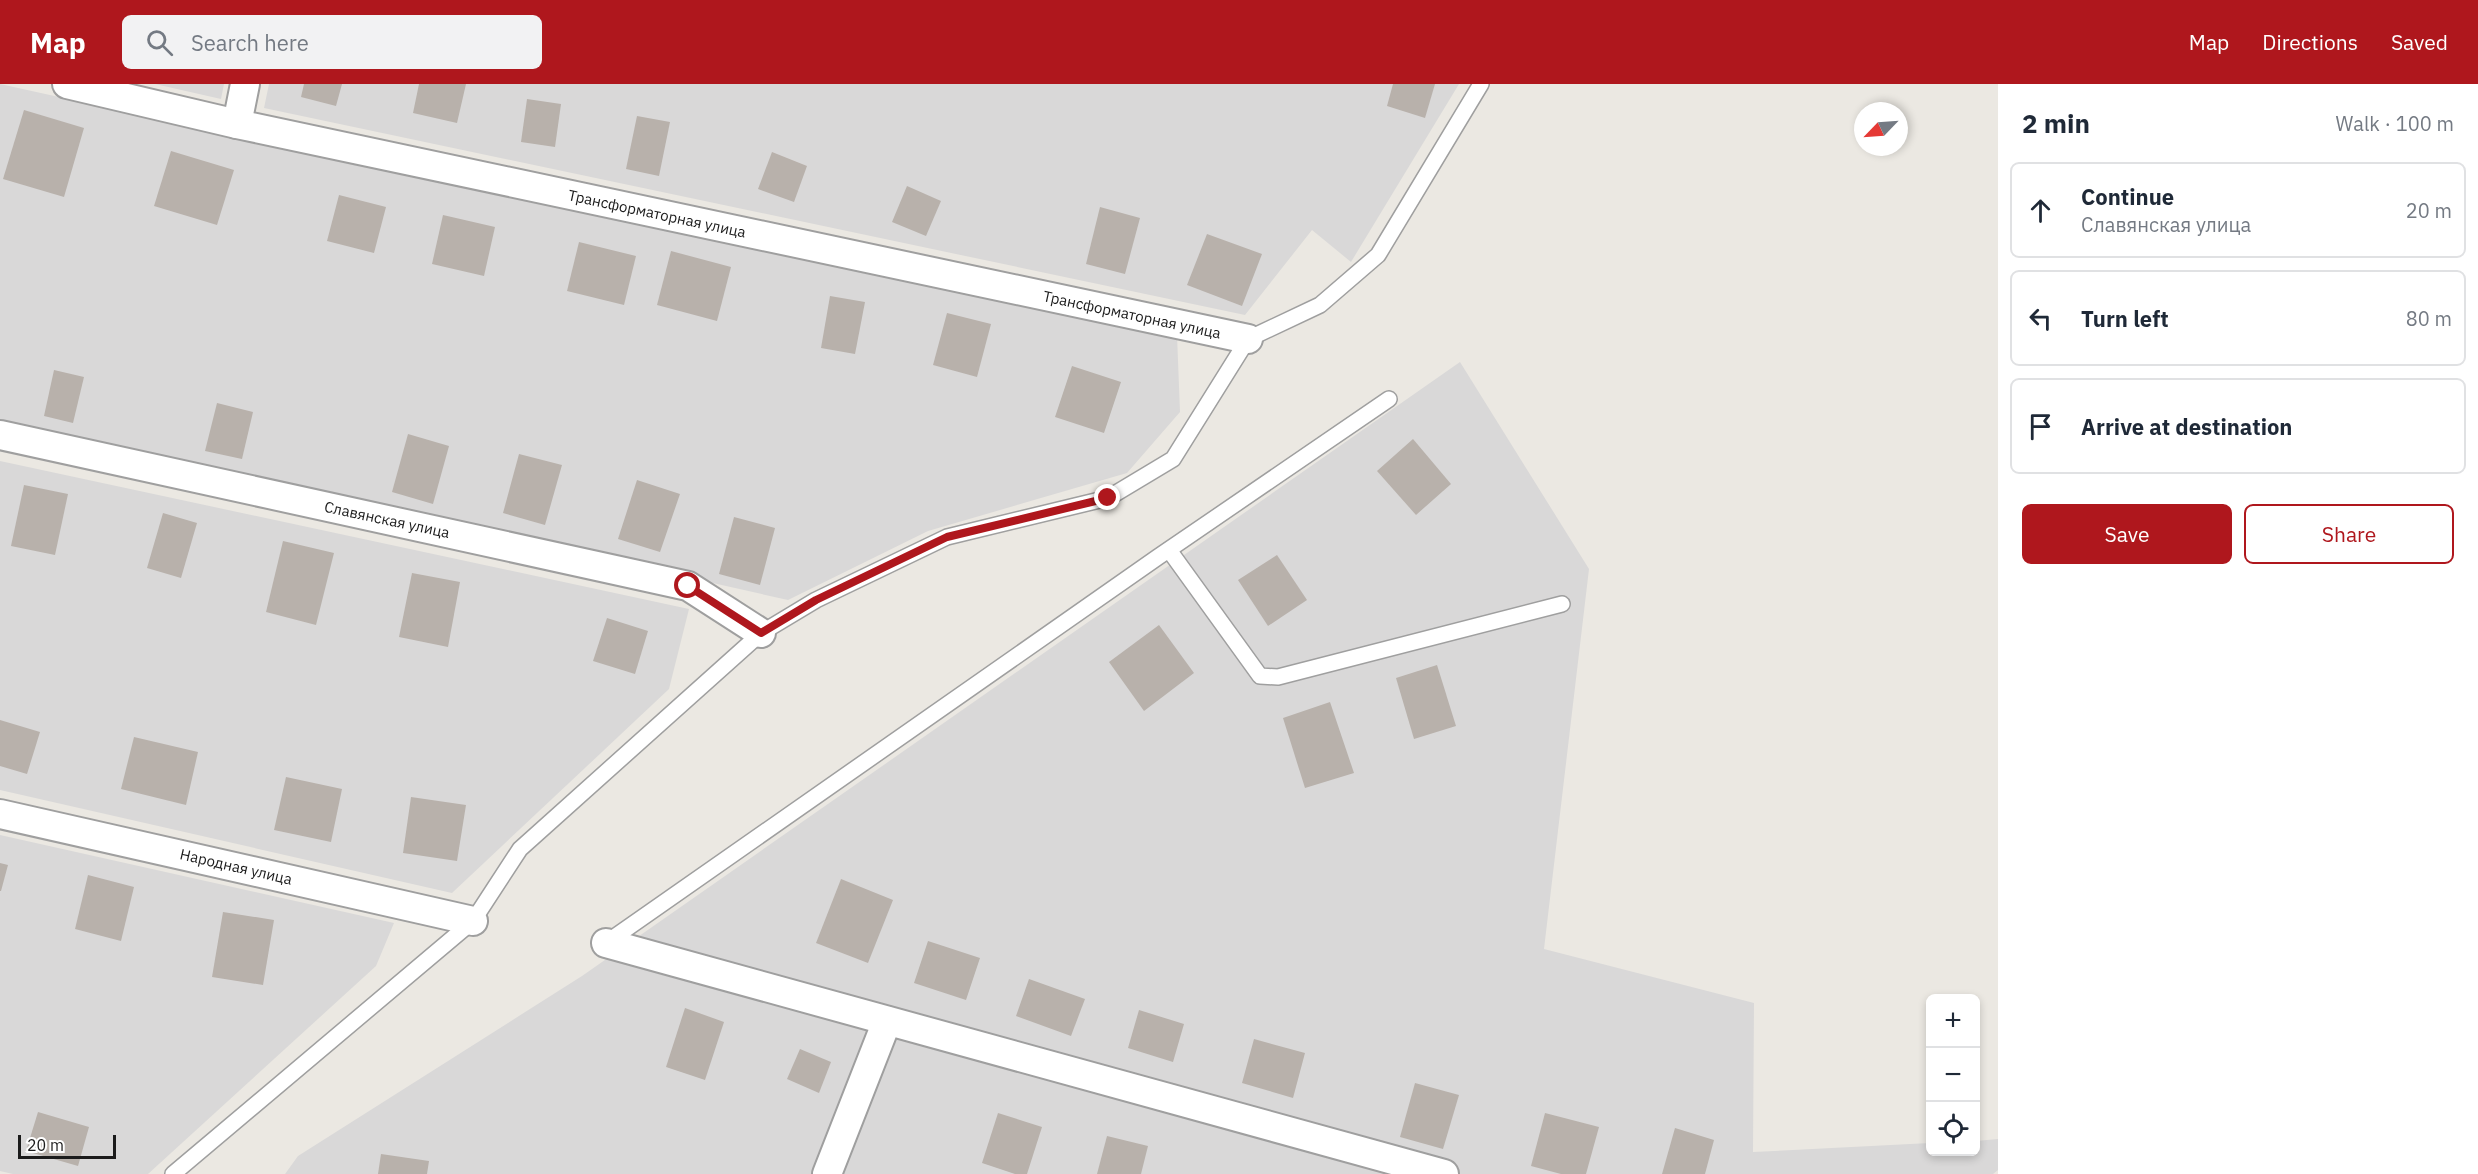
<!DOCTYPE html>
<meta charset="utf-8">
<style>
:root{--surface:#fff;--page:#f2f2f3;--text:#1f2937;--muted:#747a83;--line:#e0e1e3;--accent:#af171d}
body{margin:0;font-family:"IBM Plex Sans",sans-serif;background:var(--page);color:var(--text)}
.controls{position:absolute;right:18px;bottom:18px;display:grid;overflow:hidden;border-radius:9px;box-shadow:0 3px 9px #0003}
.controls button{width:54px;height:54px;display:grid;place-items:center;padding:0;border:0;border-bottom:2px solid var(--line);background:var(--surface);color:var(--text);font:30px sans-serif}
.compass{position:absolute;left:1854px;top:18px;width:54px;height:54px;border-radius:50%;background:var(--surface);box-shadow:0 3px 9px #0003;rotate:245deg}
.scale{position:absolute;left:18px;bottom:15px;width:98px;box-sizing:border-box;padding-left:6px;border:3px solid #1b1b1b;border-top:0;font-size:16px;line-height:21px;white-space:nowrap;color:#1b1b1b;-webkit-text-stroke:4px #fff;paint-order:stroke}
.stop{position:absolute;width:18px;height:18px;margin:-14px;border:4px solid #af171d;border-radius:50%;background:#fff}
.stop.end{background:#af171d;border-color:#fff;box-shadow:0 2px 6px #0008}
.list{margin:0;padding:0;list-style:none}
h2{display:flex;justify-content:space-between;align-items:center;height:78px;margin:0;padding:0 24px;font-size:26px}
h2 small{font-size:20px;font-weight:400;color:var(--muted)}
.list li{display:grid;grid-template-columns:39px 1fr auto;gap:18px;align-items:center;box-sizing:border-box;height:96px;margin:0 12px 12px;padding:0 12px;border:2px solid var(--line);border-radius:9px}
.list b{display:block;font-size:22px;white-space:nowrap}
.list p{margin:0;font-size:20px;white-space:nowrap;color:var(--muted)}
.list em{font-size:20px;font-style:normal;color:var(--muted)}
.actions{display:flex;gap:12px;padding:18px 24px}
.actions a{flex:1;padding:14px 0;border:2px solid var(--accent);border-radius:9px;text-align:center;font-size:21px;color:var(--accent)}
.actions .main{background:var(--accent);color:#fff}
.icon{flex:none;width:33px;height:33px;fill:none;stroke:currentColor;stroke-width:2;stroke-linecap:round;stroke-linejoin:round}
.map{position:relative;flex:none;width:1998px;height:1090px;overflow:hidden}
header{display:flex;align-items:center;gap:36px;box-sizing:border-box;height:84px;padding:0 30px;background:var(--accent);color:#fff}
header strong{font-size:28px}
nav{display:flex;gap:33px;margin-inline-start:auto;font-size:21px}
.search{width:420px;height:54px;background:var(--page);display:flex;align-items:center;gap:15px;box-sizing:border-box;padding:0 21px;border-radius:9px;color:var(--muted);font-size:22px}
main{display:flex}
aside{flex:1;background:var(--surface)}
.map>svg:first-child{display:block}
.residential{fill:#d9d8d8}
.building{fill:#b8b1ab}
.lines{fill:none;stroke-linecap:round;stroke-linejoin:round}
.service-casing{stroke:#9f9f9f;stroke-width:18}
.minor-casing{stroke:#9f9f9f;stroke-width:32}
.service{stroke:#fff;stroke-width:15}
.minor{stroke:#fff;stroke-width:28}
.route{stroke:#af171d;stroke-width:8}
.labels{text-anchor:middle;stroke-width:4.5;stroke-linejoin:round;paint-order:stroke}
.street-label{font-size:15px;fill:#1b1b1b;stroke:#fff}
</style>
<header>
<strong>Map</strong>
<div class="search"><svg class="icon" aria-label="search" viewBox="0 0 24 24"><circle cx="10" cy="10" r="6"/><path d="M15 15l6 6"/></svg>Search here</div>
<nav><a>Map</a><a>Directions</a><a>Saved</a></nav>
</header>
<main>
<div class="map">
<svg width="1998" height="1090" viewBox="0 0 1998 1090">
<rect width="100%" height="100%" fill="#ebe8e2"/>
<g class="residential">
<polygon points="0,0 245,54 1177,251 1180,328 1127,389 928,447 788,516 0,339"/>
<polygon points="155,0 224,0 221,15"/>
<polygon points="269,0 1459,0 1351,178 1312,146 1245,231 264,24"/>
<polygon points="1460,278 1589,485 1544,865 1754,919 1753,1068 1930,1059 1930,1068 1976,1068 1976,1057 1998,1055 1998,1086 1993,1090 285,1090 298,1072 582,892"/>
<polygon points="0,377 689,525 669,605 452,809 0,706"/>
<polygon points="0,751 394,839 376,882 148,1090 13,1090 0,1087"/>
</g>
<g class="building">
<polygon points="304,0 342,0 336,22 301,13"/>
<polygon points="419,0 466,0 457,39 413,29"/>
<polygon points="1393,0 1435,0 1425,34 1387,22"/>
<polygon points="527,15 561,20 555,63 521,58"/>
<polygon points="24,26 84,44 64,113 3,95"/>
<polygon points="637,32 670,38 659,92 626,85"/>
<polygon points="171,67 234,86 217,141 154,122"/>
<polygon points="772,68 807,82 794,118 758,105"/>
<polygon points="907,102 941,117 926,152 892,138"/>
<polygon points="339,111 386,123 374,169 327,157"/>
<polygon points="1100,123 1140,134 1125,190 1086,180"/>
<polygon points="443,131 495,143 484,192 432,180"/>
<polygon points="1207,150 1262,170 1242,222 1187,201"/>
<polygon points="579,158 636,172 624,221 567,207"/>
<polygon points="671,167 731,183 717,237 657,221"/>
<polygon points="830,212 865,218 855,270 821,264"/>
<polygon points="947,229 991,240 977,293 933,281"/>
<polygon points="1072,282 1121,298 1104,349 1055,333"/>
<polygon points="54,286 84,293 73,339 44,332"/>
<polygon points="217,319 253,328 242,375 205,367"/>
<polygon points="408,350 449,362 433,420 392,408"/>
<polygon points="1413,355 1451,400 1416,431 1377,387"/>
<polygon points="519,370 562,381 545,441 503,429"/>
<polygon points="637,396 680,410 660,468 618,455"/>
<polygon points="24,401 68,410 55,471 11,462"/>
<polygon points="163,429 197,439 181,494 147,484"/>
<polygon points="734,433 775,444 760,501 719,490"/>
<polygon points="283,457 334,469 316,541 266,528"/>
<polygon points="1277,471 1307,516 1268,542 1238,496"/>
<polygon points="412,489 460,498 448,563 399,553"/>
<polygon points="607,534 648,547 635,590 593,577"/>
<polygon points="1159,541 1194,589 1144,627 1109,578"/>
<polygon points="1437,581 1456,642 1414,655 1396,594"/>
<polygon points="1330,618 1354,689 1305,704 1283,634"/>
<polygon points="0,636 40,648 27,690 0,682"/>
<polygon points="134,653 198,668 186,721 121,705"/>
<polygon points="286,693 342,705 331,758 274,746"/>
<polygon points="411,713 466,721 457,777 403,769"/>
<polygon points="0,779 8,781 1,807 0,807"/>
<polygon points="88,791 134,803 121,857 75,845"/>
<polygon points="841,795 893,816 868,879 816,859"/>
<polygon points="223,828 274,836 263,901 212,893"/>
<polygon points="928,857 980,874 966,916 914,899"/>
<polygon points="1029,895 1085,915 1071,952 1016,932"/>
<polygon points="685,924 724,938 705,996 666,983"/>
<polygon points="1139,926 1184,940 1173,978 1128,964"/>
<polygon points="1254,955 1305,969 1293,1014 1242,999"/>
<polygon points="800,965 831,978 819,1009 787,995"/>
<polygon points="1415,999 1459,1011 1443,1065 1400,1053"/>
<polygon points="38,1028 89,1043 78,1082 26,1067"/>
<polygon points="998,1029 1042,1043 1027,1090 1015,1090 982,1079"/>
<polygon points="1545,1029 1599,1043 1586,1090 1561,1090 1531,1082"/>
<polygon points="1675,1044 1714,1056 1705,1090 1662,1090"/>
<polygon points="1107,1052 1148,1062 1141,1090 1097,1090"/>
<polygon points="381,1070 429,1077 427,1090 378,1090"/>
</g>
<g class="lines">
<g class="service-casing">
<g id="service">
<polyline points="1169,466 1260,592 1278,593 1562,520"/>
<polyline points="606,859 1158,473 1389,315"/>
<polyline points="173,1090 473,837 520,765 761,549 816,516 947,453 1108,414 1173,375 1248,255 1320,221 1378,171 1481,0"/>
</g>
</g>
<g class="minor-casing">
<g id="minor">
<polyline points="67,0 237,40 1248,255"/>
<polyline points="237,40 245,0"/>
<polyline points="0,351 688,502 761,549"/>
<polyline points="0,730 473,837"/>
<polyline points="606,859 1444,1090"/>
<polyline points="827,1090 887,937"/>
</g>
</g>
<use href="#service" class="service"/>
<use href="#minor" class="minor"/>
</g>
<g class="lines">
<polyline class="route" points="688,502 761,549 816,516 947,453 1108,414"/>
</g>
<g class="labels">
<g class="street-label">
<text transform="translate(657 130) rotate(12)" y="5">Трансформаторная улица</text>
<text transform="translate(1132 231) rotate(12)" y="5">Трансформаторная улица</text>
<text transform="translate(387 436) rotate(12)" y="5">Славянская улица</text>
<text transform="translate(236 783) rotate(13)" y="5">Народная улица</text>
</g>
</g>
</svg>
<div class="controls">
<button>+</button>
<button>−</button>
<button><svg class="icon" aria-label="locate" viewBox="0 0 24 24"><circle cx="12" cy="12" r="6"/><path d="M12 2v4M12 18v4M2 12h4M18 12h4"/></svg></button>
</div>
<svg class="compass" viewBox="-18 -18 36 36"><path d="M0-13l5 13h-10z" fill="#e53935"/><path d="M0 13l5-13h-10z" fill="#747a83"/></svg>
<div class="scale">20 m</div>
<div class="stop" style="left:688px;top:502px"></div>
<div class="stop end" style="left:1108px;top:414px"></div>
</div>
<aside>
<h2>2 min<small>Walk · 100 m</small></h2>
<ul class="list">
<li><svg class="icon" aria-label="ahead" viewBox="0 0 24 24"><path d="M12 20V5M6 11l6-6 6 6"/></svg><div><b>Continue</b><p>Славянская улица</p></div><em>20 m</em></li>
<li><svg class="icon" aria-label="left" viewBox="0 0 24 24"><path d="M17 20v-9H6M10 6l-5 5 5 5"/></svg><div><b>Turn left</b></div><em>80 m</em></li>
<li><svg class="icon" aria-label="arrive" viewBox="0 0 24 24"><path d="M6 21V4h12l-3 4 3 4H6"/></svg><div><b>Arrive at destination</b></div></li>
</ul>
<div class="actions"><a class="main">Save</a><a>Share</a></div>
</aside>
</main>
